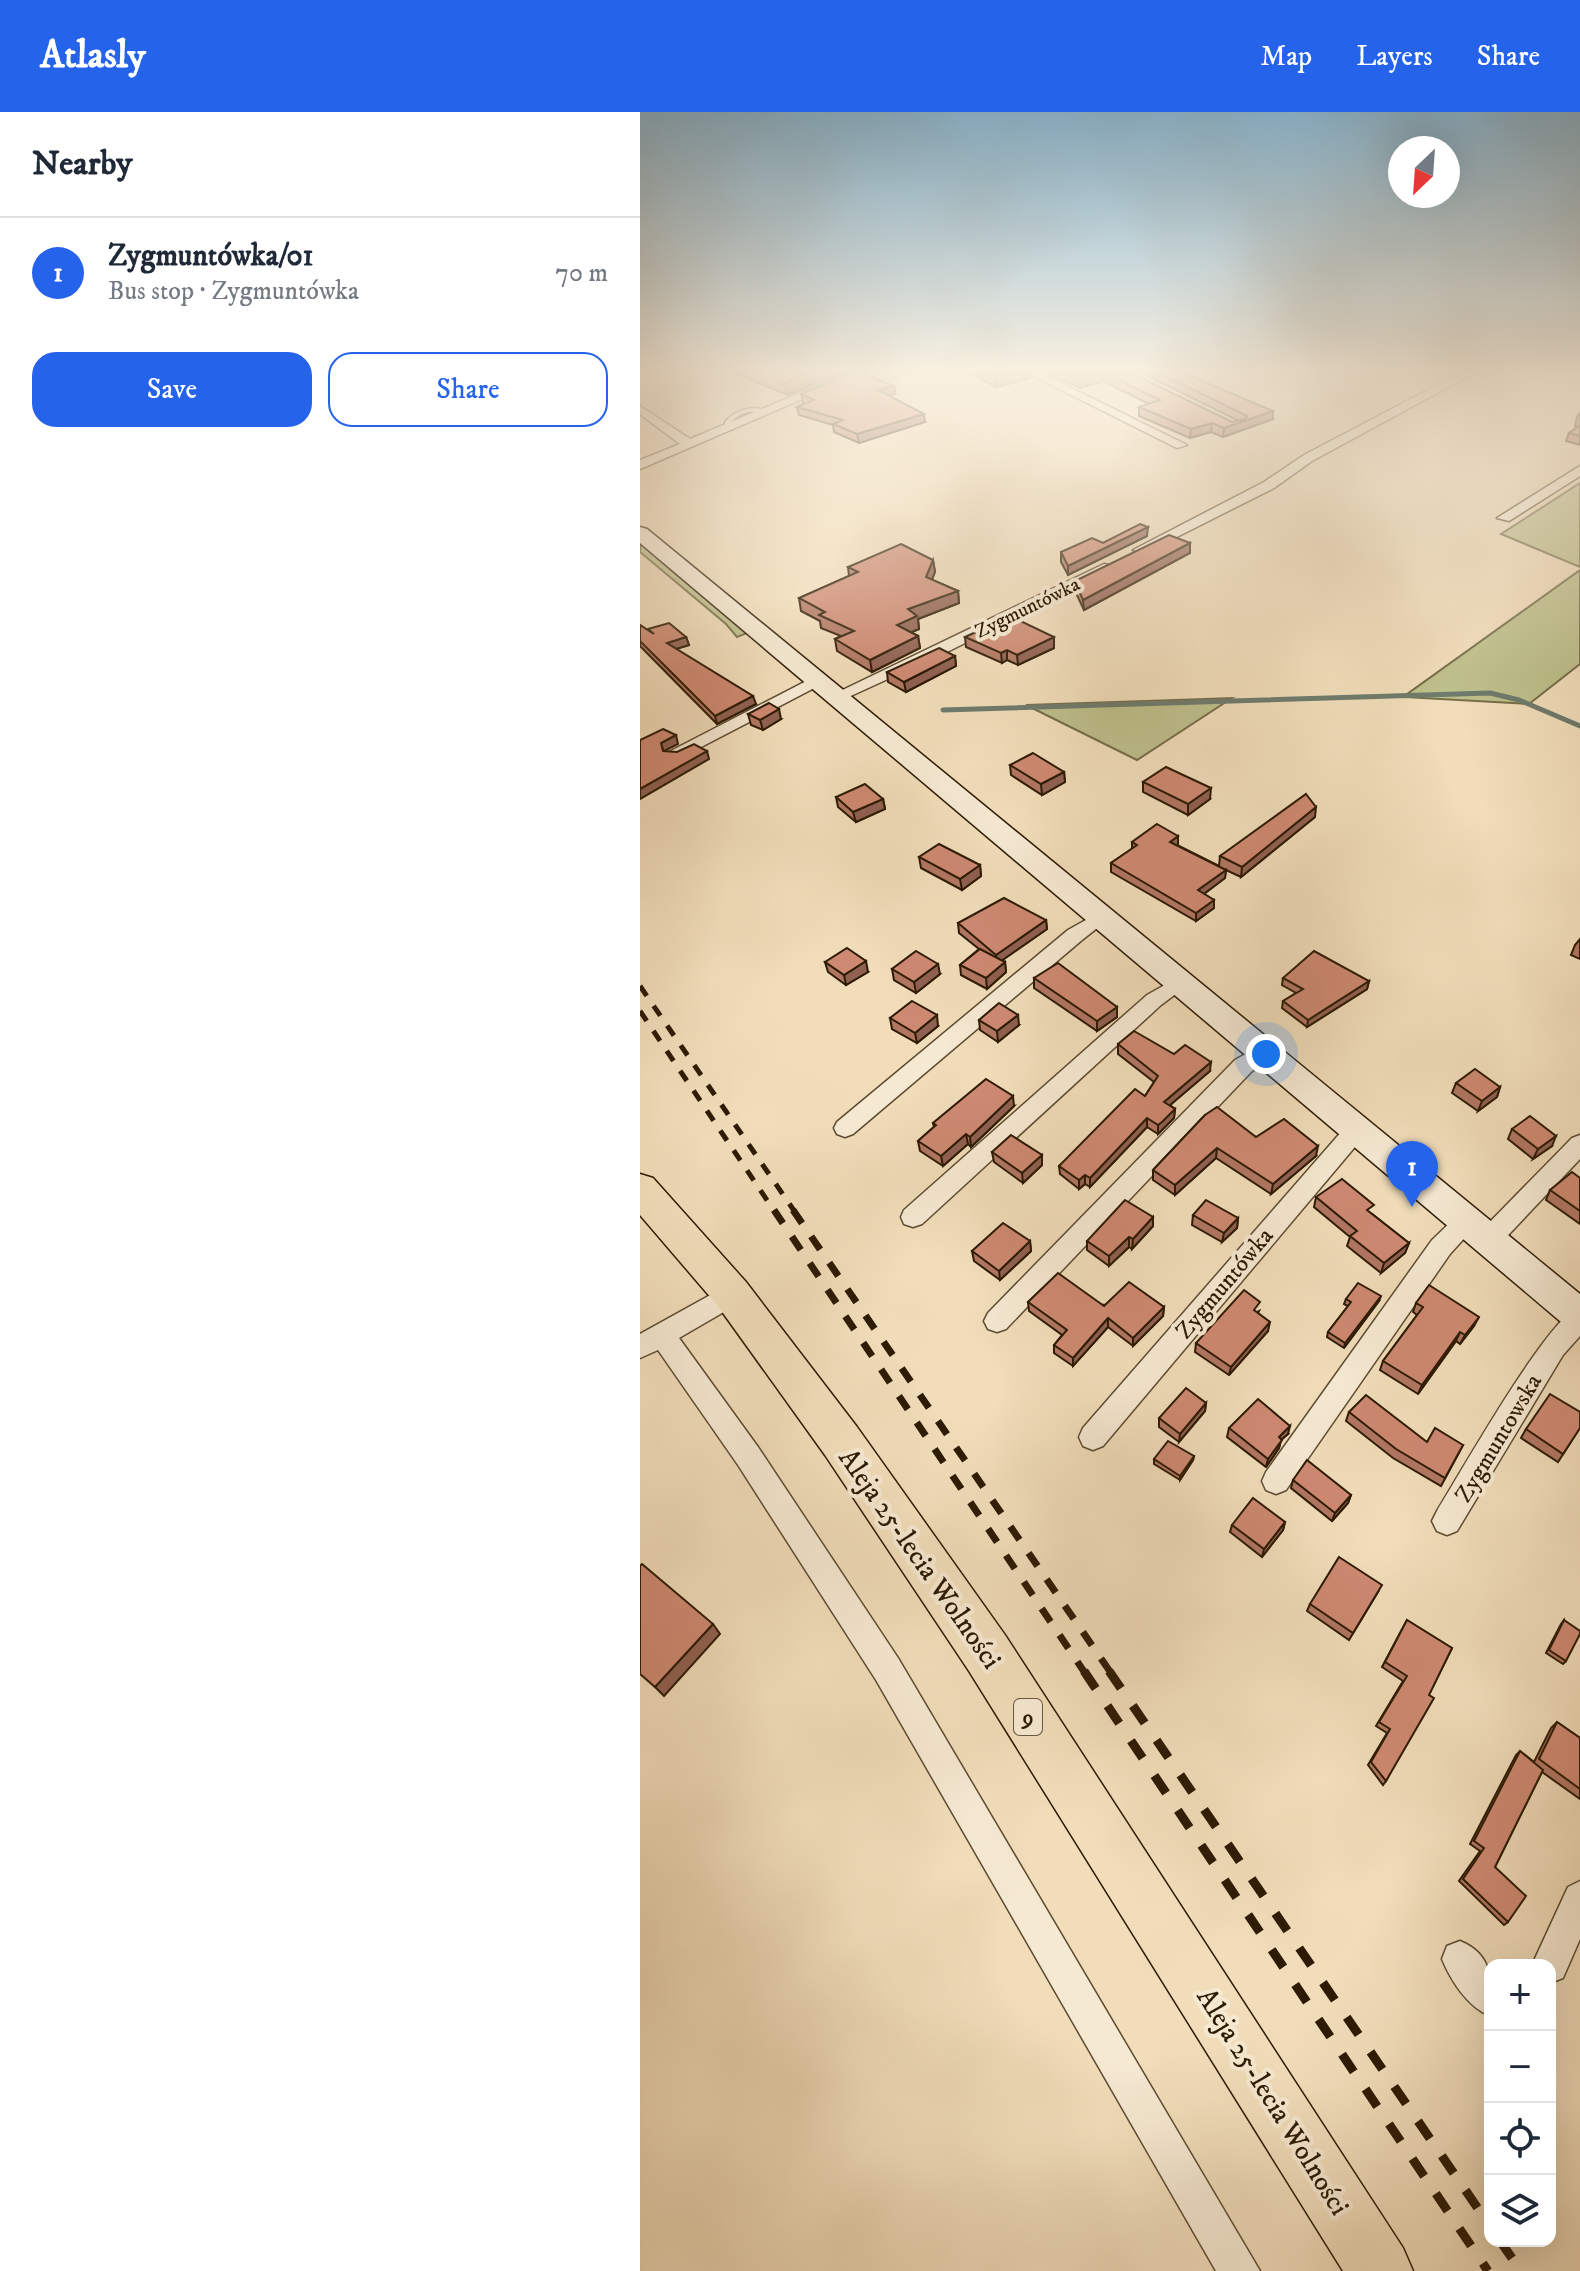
<!DOCTYPE html>
<meta charset="utf-8">
<style>
:root{--surface:#fff;--page:#f6f6f7;--text:#1f2937;--muted:#747a83;--line:#e0e1e3;--accent:#2563eb}
body{margin:0;font-family:"IM FELL DW Pica",serif;background:var(--page);color:var(--text)}
.controls{position:absolute;right:24px;bottom:24px;display:grid;overflow:hidden;border-radius:16px;box-shadow:0 8px 32px #0002}
.controls button{width:72px;height:72px;display:grid;place-items:center;padding:0;border:0;border-bottom:2px solid var(--line);background:var(--surface);color:var(--text);font:40px sans-serif}
.compass{position:absolute;left:748px;top:24px;width:72px;height:72px;border-radius:50%;background:var(--surface);box-shadow:0 8px 32px #0002;rotate:205deg}
.you{position:absolute;left:626px;top:942px;width:28px;height:28px;margin:-20px;border:6px solid #fff;border-radius:50%;background:#1a73e8;box-shadow:0 0 0 12px #1a73e833}
.badge{display:grid;place-items:center;width:52px;height:52px;border-radius:50%;background:var(--accent);color:#fff;font-size:26px;font-weight:700}
.pin{position:absolute;translate:-50% -66px;filter:drop-shadow(0 2px 4px #0008)}
.pin::after{content:'';position:absolute;top:42px;width:28px;height:24px;background:inherit;clip-path:polygon(0 0,100% 0,50% 100%)}
.list{margin:0;padding:0;list-style:none}
h2{display:flex;justify-content:space-between;align-items:center;height:104px;margin:0;padding:0 32px;font-size:34px}
h2 small{font-size:26px;font-weight:400;color:var(--muted)}
.list li{display:grid;grid-template-columns:52px 1fr auto;gap:24px;align-items:center;box-sizing:border-box;height:112px;padding:0 32px;border-top:2px solid var(--line)}
.list b{display:block;font-size:30px;white-space:nowrap}
.list p{margin:0;font-size:26px;white-space:nowrap;color:var(--muted)}
.list em{font-size:26px;font-style:normal;color:var(--muted)}
.actions{display:flex;gap:16px;padding:24px 32px}
.actions a{flex:1;padding:18px 0;border:2px solid var(--accent);border-radius:24px;text-align:center;font-size:28px;color:var(--accent)}
.actions .main{background:var(--accent);color:#fff}
.icon{flex:none;width:44px;height:44px;fill:none;stroke:currentColor;stroke-width:2;stroke-linecap:round;stroke-linejoin:round}
.map{position:relative;flex:none;width:940px;height:2159px;overflow:hidden}
header{display:flex;align-items:center;gap:48px;box-sizing:border-box;height:112px;padding:0 40px;background:var(--accent);color:#fff}
header strong{font-size:38px}
nav{display:flex;gap:44px;margin-inline-start:auto;font-size:28px}
main{display:flex}
aside{flex:1;background:var(--surface)}
.map>svg:first-child{display:block}
.green{fill:#bec08c;stroke:#756d48;stroke-width:2}
.lines{fill:none;stroke-linecap:round;stroke-linejoin:round}
.stream{stroke:#6f7b6d;stroke-width:5}
.lane-casing{stroke:#5d4b31;stroke-width:3}
.street-casing{stroke:#5d4b31;stroke-width:3}
.secondary-casing{stroke:#2c1a03;stroke-width:3}
.primary-casing{stroke:#2c1a03;stroke-width:3}
.lane{fill:#f6e9d2;fill-rule:evenodd}
.street{fill:#f6e9d2;fill-rule:evenodd}
.secondary{fill:#f6e9d2;fill-rule:evenodd}
.primary{fill:#f1ddba;fill-rule:evenodd}
.rail-far2{stroke:#2c1a03;stroke-width:5;stroke-dasharray:12 12;stroke-linecap:butt}
.rail-far1{stroke:#2c1a03;stroke-width:7;stroke-dasharray:16 16;stroke-linecap:butt}
.rail{stroke:#2c1a03;stroke-width:9;stroke-dasharray:21 21;stroke-linecap:butt}
.wall{fill:#b17662;stroke:#2c1a03;stroke-width:2}
.shaded-wall{fill:#906050;stroke:#2c1a03;stroke-width:2}
.building{fill:#ce8972;stroke:#2c1a03;stroke-width:2}
.labels{text-anchor:middle;stroke-width:8;stroke-linejoin:round;paint-order:stroke}
.far-street-label{font-size:20px;fill:#2c1a03;stroke:#f6e9d2}
.shield{fill:#f6e9d2;stroke:#695841;stroke-width:2}
.shield-label{font-size:22px;font-weight:bold;fill:#2c1a03}
.street-label{font-size:24px;fill:#2c1a03;stroke:#f6e9d2}
.near-street-label{font-size:28px;fill:#2c1a03;stroke:#f6e9d2}
</style>
<header>
<strong>Atlasly</strong>
<nav><a>Map</a><a>Layers</a><a>Share</a></nav>
</header>
<main>
<aside>
<h2>Nearby<small></small></h2>
<ul class="list">
<li><span class="badge">1</span><div><b>Zygmuntówka/01</b><p>Bus stop · Zygmuntówka</p></div><em>70 m</em></li>
</ul>
<div class="actions"><a class="main">Save</a><a>Share</a></div>
</aside>
<div class="map">
<svg width="940" height="2159" viewBox="0 0 940 2159">
<rect width="100%" height="100%" fill="#f1ddba"/>
<filter id="stains"><feTurbulence type="fractalNoise" baseFrequency=".0025" numOctaves="4"/><feColorMatrix values="0 0 0 0 .2 0 0 0 0 .09 0 0 0 0 .02 0 0 0 .5 -.17"/></filter>
<radialGradient id="worn" r=".72"><stop offset=".6" stop-color="#630" stop-opacity="0"/><stop offset="1" stop-color="#630" stop-opacity=".3"/></radialGradient>
<g class="green">
<polygon points="940,371 940,455 861,422"/>
<polygon points="1,431 107,521 97,525 86,512 0,440"/>
<polygon points="940,458 940,552 889,592 763,585"/>
<polygon points="592,586 497,648 386,593"/>
</g>
<g class="lines">
<polyline class="stream" points="303,598 850,581 879,588 940,614"/>
<g class="lane-casing">
<path id="lane" d="M117,296L131,300L128,302C113,298 102,299 91,310L90,318H86L85,310C94,300 104,296 117,296Z"/>
</g>
<g class="street-casing">
<g id="street">
<polygon points="208,261 223,261 0,357 0,348 40,332 0,302 0,294 50,327"/>
<polygon points="387,261 401,261 547,333 537,336"/>
<polygon points="820,261 834,261 672,349 634,376 505,441 493,438 624,370 664,343"/>
<polygon points="940,354 940,364 869,409 857,406"/>
<polygon points="464,452 469,453 469,459 309,539 202,588 190,588 188,585"/>
<polygon points="176,564 184,569 182,572 40,646 28,646 25,642"/>
<polygon points="460,800 470,806 442,828 213,1022 205,1025 197,1022 194,1016 197,1010 428,818"/>
<polygon points="539,865 546,867 549,872 521,893 282,1112 273,1115 264,1112 261,1105 264,1098 507,883"/>
<polygon points="625,931 633,933 636,939 611,960 366,1217 357,1220 348,1217 344,1209 348,1201 595,948"/>
<polygon points="717,1008 725,1011 729,1017 725,1023 463,1334 453,1338 443,1334 439,1325 443,1316 709,1011"/>
<polygon points="940,1023 940,1047 857,1135 848,1138 839,1135 836,1128 839,1121 932,1026"/>
<polygon points="827,1100 836,1103 839,1110 810,1142 646,1378 636,1382 626,1378 622,1369 626,1360 792,1128 818,1103"/>
<polygon points="92,1171 101,1174 105,1182 101,1190 39,1226 118,1335 258,1546 620,2159 576,2159 236,1568 98,1353 18,1238 0,1246 0,1222"/>
<path d="M940,1194V1224L923,1243L817,1419L807,1423L797,1419L792,1409L797,1399C820,1362 908,1205 940,1194Z"/>
<polygon points="940,1769 940,1827 923,1866 910,1871 910,1853 892,1853 928,1775"/>
<path d="M820,1829C856,1844 850,1871 850,1904C828,1895 811,1869 802,1847L807,1834Z"/>
</g>
</g>
<g class="secondary-casing">
<polygon id="secondary" points="0,415 7,417 940,1182 940,1220 927,1215 0,431"/>
</g>
<g class="primary-casing">
<polygon id="primary" points="0,1062 13,1066 106,1170 217,1315 365,1523 763,2136 773,2159 703,2159 329,1559 185,1343 78,1194 0,1103"/>
</g>
<use href="#lane" class="lane"/>
<use href="#street" class="street"/>
<use href="#secondary" class="secondary"/>
<use href="#primary" class="primary"/>
<g class="rail-far2">
<polyline points="0,874 155,1100"/>
<polyline points="0,899 135,1100"/>
</g>
<g class="rail-far1">
<polyline points="134,1098 445,1561"/>
<polyline points="153,1098 471,1561"/>
</g>
<g class="rail">
<polyline points="444,1559 848,2159"/>
<polyline points="469,1559 850,2114"/>
<polyline points="860,2129 881,2159"/>
</g>
</g>
<g class="wall">
<polygon points="95,261 200,261 147,283"/>
<polygon points="330,261 390,261 390,266 356,275"/>
<polygon points="408,261 491,261 592,310 599,309 502,261 548,261 546,262 633,307 583,325 571,320 550,326 499,304 499,295 509,292 463,269 440,276"/>
<polygon points="254,274 255,282 248,284 285,310 219,331 194,320 193,313 159,303 157,295 165,291 163,290 161,282"/>
<polygon points="940,301 940,333 926,329 929,321 938,315 935,314 937,305"/>
<polygon points="507,424 428,463 421,450 421,440 463,431"/>
<polygon points="550,431 550,441 444,498 435,479 435,469"/>
<polygon points="293,448 295,460 292,468 318,479 319,491 278,507 279,517 271,520 278,524 280,536 232,560 197,539 195,527 201,524 181,516 180,509 161,499 159,486 209,464 208,455"/>
<polygon points="0,513 8,519 46,525 49,533 36,537 116,592 77,612 0,534"/>
<polygon points="325,525 414,525 414,536 378,553 367,548 362,551 326,535"/>
<polygon points="315,544 316,554 266,580 248,570 247,560"/>
<polygon points="108,602 141,607 123,618 111,613"/>
<polygon points="370,653 424,660 425,670 402,683 371,663"/>
<polygon points="503,670 570,687 548,703 503,680"/>
<polygon points="196,685 243,687 245,697 216,710 198,695"/>
<polygon points="675,705 601,765 586,758 585,766 564,782 574,788 574,796 556,809 471,760 471,751 492,737 492,730 538,733 537,733 579,754 580,744"/>
<polygon points="279,745 340,753 341,764 322,778 281,756"/>
<polygon points="406,808 407,817 362,848 365,850 366,860 347,877 321,863 320,853 339,837 319,821 318,811"/>
<polygon points="940,827 940,847 931,843 935,833"/>
<polygon points="185,850 228,860 206,873 188,860"/>
<polygon points="252,857 300,862 276,881 254,868"/>
<polygon points="394,866 477,895 477,905 457,919 394,876"/>
<polygon points="643,866 729,869 727,877 667,915 642,896 643,889 656,881 642,873"/>
<polygon points="250,906 298,914 277,931 252,917"/>
<polygon points="339,908 379,913 358,930 340,918"/>
<polygon points="478,932 534,942 570,959 530,993 535,997 534,1006 518,1022 507,1015 450,1075 445,1072 439,1077 420,1062 419,1054 505,984 514,970 478,942"/>
<polygon points="816,971 860,975 857,985 838,999 812,981"/>
<polygon points="374,994 331,1035 328,1032 303,1054 280,1039 278,1029 294,1015 293,1011"/>
<polygon points="565,1003 616,1025 676,1044 631,1082 576,1046 535,1083 513,1068 513,1058"/>
<polygon points="872,1017 912,1034 893,1047 868,1027"/>
<polygon points="352,1040 402,1043 402,1053 383,1071 354,1050"/>
<polygon points="940,1066 940,1112 906,1088 910,1078"/>
<polygon points="676,1085 732,1102 769,1131 765,1141 741,1161 707,1134 710,1125 674,1095"/>
<polygon points="553,1103 598,1106 597,1116 582,1130 552,1113"/>
<polygon points="513,1105 513,1114 492,1137 489,1135 469,1154 447,1138 447,1129"/>
<polygon points="390,1129 391,1139 360,1168 334,1149 332,1139"/>
<polygon points="706,1187 739,1189 704,1236 687,1225 688,1220 708,1194 704,1192"/>
<polygon points="388,1190 524,1195 523,1204 493,1234 468,1215 433,1254 414,1241 414,1233 422,1223 389,1199"/>
<polygon points="776,1191 834,1214 820,1232 816,1229 778,1282 740,1258 743,1249 777,1203 773,1200"/>
<polygon points="619,1199 618,1201 628,1219 589,1263 555,1240 556,1231"/>
<polygon points="566,1291 565,1299 539,1330 519,1315 519,1306"/>
<polygon points="709,1300 787,1330 823,1333 801,1374 753,1346 706,1309"/>
<polygon points="589,1316 648,1322 641,1328 639,1336 626,1355 587,1325"/>
<polygon points="940,1316 918,1350 881,1326 886,1317"/>
<polygon points="554,1344 553,1348 540,1368 514,1352 514,1347"/>
<polygon points="653,1368 711,1383 708,1391 692,1409 651,1376"/>
<polygon points="645,1410 643,1418 622,1445 590,1420 592,1413"/>
<polygon points="738,1480 709,1528 667,1499 670,1492"/>
<polygon points="767,1508 812,1536 746,1669 743,1673 728,1653 747,1621 736,1614 763,1569 742,1555"/>
<polygon points="924,1508 926,1549 923,1552 906,1541 921,1512"/>
<polygon points="917,1610 940,1626 940,1687 902,1660 855,1755 868,1810 864,1813 819,1769 840,1739 830,1732 876,1643 880,1639 894,1650 911,1616"/>
</g>
<g class="shaded-wall">
<polygon points="167,261 200,261 147,283 144,271"/>
<polygon points="377,261 390,261 390,266 356,275 355,267"/>
<polygon points="461,261 463,261 463,269 440,276 440,268"/>
<polygon points="254,274 255,282 239,286 238,278"/>
<polygon points="633,299 633,307 583,325 584,316"/>
<polygon points="284,302 285,310 219,331 217,322"/>
<polygon points="572,311 571,320 550,326 551,317"/>
<polygon points="508,415 507,424 428,463 428,454"/>
<polygon points="550,431 550,441 444,498 443,488"/>
<polygon points="293,448 295,460 288,477 286,465"/>
<polygon points="318,479 319,491 278,507 279,517 258,526 257,513 268,497"/>
<polygon points="278,524 280,536 232,560 230,548"/>
<polygon points="46,525 49,533 29,539 27,531"/>
<polygon points="414,525 414,536 378,553 377,543"/>
<polygon points="367,538 367,548 362,551 361,541"/>
<polygon points="315,544 316,554 266,580 264,570"/>
<polygon points="113,584 116,592 77,612 75,604"/>
<polygon points="139,597 141,607 123,618 120,608"/>
<polygon points="36,623 38,632 24,639 26,648 21,631"/>
<polygon points="67,639 69,647 0,687 0,677"/>
<polygon points="424,660 425,670 402,683 401,672"/>
<polygon points="571,676 570,687 548,703 548,692"/>
<polygon points="243,687 245,697 216,710 213,700"/>
<polygon points="676,695 675,705 601,765 602,755"/>
<polygon points="538,724 538,733 530,739 530,730"/>
<polygon points="340,753 341,764 322,778 320,767"/>
<polygon points="586,758 585,766 557,787 558,778"/>
<polygon points="574,788 574,796 556,809 556,801"/>
<polygon points="406,808 407,817 357,852 356,843"/>
<polygon points="226,849 228,860 206,873 204,863"/>
<polygon points="365,850 366,860 347,877 346,866"/>
<polygon points="298,852 300,862 276,881 274,870"/>
<polygon points="729,869 727,877 667,915 668,908"/>
<polygon points="477,895 477,905 457,919 457,909"/>
<polygon points="297,903 298,914 277,931 275,921"/>
<polygon points="378,903 379,913 358,930 357,919"/>
<polygon points="571,950 570,959 523,999 524,990"/>
<polygon points="860,975 857,985 838,999 842,989"/>
<polygon points="373,984 374,994 331,1035 330,1025"/>
<polygon points="535,997 534,1006 518,1022 518,1013"/>
<polygon points="507,1006 507,1015 450,1075 450,1066"/>
<polygon points="326,1022 328,1032 303,1054 301,1044"/>
<polygon points="916,1024 912,1034 893,1047 898,1037"/>
<polygon points="678,1034 676,1044 631,1082 633,1072"/>
<polygon points="577,1036 576,1046 535,1083 535,1073"/>
<polygon points="402,1043 402,1053 383,1071 382,1061"/>
<polygon points="445,1063 445,1072 439,1077 439,1068"/>
<polygon points="513,1105 513,1114 492,1137 493,1127"/>
<polygon points="598,1106 597,1116 582,1130 584,1121"/>
<polygon points="489,1125 489,1135 469,1154 469,1144"/>
<polygon points="390,1129 391,1139 360,1168 359,1159"/>
<polygon points="769,1131 765,1141 741,1161 744,1151"/>
<polygon points="741,1184 739,1189 704,1236 705,1231"/>
<polygon points="524,1195 523,1204 493,1234 493,1226"/>
<polygon points="839,1205 834,1214 820,1232 825,1223"/>
<polygon points="468,1206 468,1215 433,1254 433,1246"/>
<polygon points="630,1210 628,1219 589,1263 591,1255"/>
<polygon points="820,1220 816,1229 778,1282 782,1273"/>
<polygon points="566,1291 565,1299 539,1330 540,1322"/>
<polygon points="650,1314 648,1322 641,1328 639,1336 626,1355 628,1347 639,1325"/>
<polygon points="554,1344 553,1348 540,1368 540,1364"/>
<polygon points="711,1383 708,1391 692,1409 695,1401"/>
<polygon points="645,1410 643,1418 622,1445 624,1437"/>
<polygon points="73,1512 80,1522 24,1584 15,1575"/>
</g>
<g class="building">
<polygon points="122,261 167,261 144,271"/>
<polygon points="211,261 222,261 254,274 238,278 284,302 217,322 193,312 203,308 157,295 174,288 161,282"/>
<polygon points="345,261 377,261 355,267"/>
<polygon points="425,261 461,261 440,268"/>
<polygon points="465,261 491,261 592,310 605,307 607,304 519,261 544,261 633,299 584,316 572,311 551,317 499,295 520,288"/>
<polygon points="940,313 940,324 929,321"/>
<polygon points="500,412 508,415 428,454 421,440 452,426 463,431"/>
<polygon points="529,423 550,431 443,488 435,469"/>
<polygon points="261,432 293,448 286,465 318,479 268,497 277,504 257,513 278,524 230,548 195,527 214,519 179,503 185,500 159,486 218,460 208,455"/>
<polygon points="370,504 414,525 377,543 367,538 361,541 325,525"/>
<polygon points="29,511 46,525 27,531 113,584 75,604 0,529 0,513 14,522 8,517"/>
<polygon points="299,536 315,544 264,570 247,560"/>
<polygon points="129,591 139,597 120,608 108,602"/>
<polygon points="23,617 36,623 21,631 23,639 37,640 54,632 67,639 0,677 0,628"/>
<polygon points="393,641 424,660 401,672 370,653"/>
<polygon points="526,655 571,676 548,692 503,670"/>
<polygon points="225,672 243,687 213,700 196,685"/>
<polygon points="666,682 676,695 602,755 580,744"/>
<polygon points="517,712 538,724 530,730 586,758 558,778 574,788 556,801 471,751 497,733 492,730"/>
<polygon points="299,732 340,753 320,767 279,745"/>
<polygon points="364,786 406,808 356,843 318,811"/>
<polygon points="207,836 226,849 204,863 185,850"/>
<polygon points="340,837 365,850 346,866 320,853"/>
<polygon points="276,839 298,852 274,870 252,857"/>
<polygon points="674,839 729,869 668,908 643,889 663,877 643,866"/>
<polygon points="418,851 477,895 457,909 394,866"/>
<polygon points="272,889 297,903 275,921 250,906"/>
<polygon points="359,891 378,903 357,919 339,908"/>
<polygon points="494,919 534,942 545,933 571,950 524,990 535,997 522,1010 518,1013 507,1006 450,1066 445,1063 439,1068 419,1054 495,977 505,984 518,964 478,932"/>
<polygon points="835,957 860,975 842,989 816,971"/>
<polygon points="346,967 373,984 330,1025 326,1022 301,1044 278,1029 296,1013 293,1011"/>
<polygon points="577,995 616,1025 644,1007 678,1034 633,1072 577,1036 535,1073 513,1058 565,1003"/>
<polygon points="890,1004 916,1024 898,1037 872,1017"/>
<polygon points="371,1023 402,1043 382,1061 352,1040"/>
<polygon points="932,1060 940,1066 940,1099 910,1078"/>
<polygon points="702,1067 734,1093 727,1098 769,1131 744,1151 710,1124 717,1119 676,1085"/>
<polygon points="485,1088 513,1105 493,1127 489,1125 469,1144 447,1129"/>
<polygon points="566,1088 598,1106 584,1121 553,1103"/>
<polygon points="363,1111 390,1129 359,1159 332,1139"/>
<polygon points="418,1161 464,1194 489,1170 524,1195 493,1226 468,1206 433,1246 414,1233 427,1218 388,1190"/>
<polygon points="718,1171 741,1184 705,1231 688,1220 711,1190 706,1187"/>
<polygon points="789,1173 839,1205 825,1223 820,1220 782,1273 743,1249 783,1195 776,1191"/>
<polygon points="604,1178 620,1190 614,1198 630,1210 591,1255 556,1231"/>
<polygon points="546,1276 566,1291 540,1322 519,1306"/>
<polygon points="910,1282 940,1300 940,1316 923,1342 886,1317"/>
<polygon points="726,1283 787,1330 795,1316 823,1333 805,1366 756,1337 709,1300"/>
<polygon points="618,1287 650,1314 639,1325 642,1328 628,1347 589,1316"/>
<polygon points="528,1329 554,1344 540,1364 514,1347"/>
<polygon points="667,1348 711,1383 695,1401 653,1368"/>
<polygon points="613,1386 645,1410 624,1437 592,1413"/>
<polygon points="699,1445 742,1473 713,1521 670,1492"/>
<polygon points="2,1452 73,1512 15,1575 0,1562 0,1454"/>
<polygon points="767,1508 812,1536 789,1583 794,1586 746,1669 731,1650 750,1617 739,1610 767,1564 745,1550"/>
<polygon points="924,1508 940,1519 940,1522 926,1549 909,1538"/>
<polygon points="917,1610 940,1626 940,1677 899,1647"/>
<polygon points="880,1639 903,1658 855,1755 886,1784 868,1810 823,1767 844,1736 834,1729"/>
</g>
<linearGradient id="sky" x2="0" y2="1"><stop stop-color="#89b7d3"/><stop offset="0.46" stop-color="#f9f0e0"/><stop offset="1" stop-color="#f9f0e0" stop-opacity="0"/></linearGradient>
<rect width="940" height="563" fill="url(#sky)"/>
<g class="labels">
<g class="far-street-label">
<text transform="translate(387 495) rotate(-26)" y="7">Zygmuntówka</text>
</g>
<rect class="shield" x="374" y="1587" width="28" height="36" rx="6"/>
<g class="shield-label">
<text x="388" y="1613">9</text>
</g>
<g class="street-label">
<text transform="translate(584 1171) rotate(-50)" y="8">Zygmuntówka</text>
<text transform="translate(858 1326) rotate(-59)" y="8">Zygmuntowska</text>
</g>
<g class="near-street-label">
<text transform="translate(281 1446) rotate(55)" y="10">Aleja 25-lecia Wolności</text>
<text transform="translate(634 1989) rotate(58)" y="10">Aleja 25-lecia Wolności</text>
</g>
</g>
<rect width="100%" height="100%" filter="url(#stains)"/>
<rect width="100%" height="100%" fill="url(#worn)"/>
</svg>
<div class="controls">
<button>+</button>
<button>−</button>
<button><svg class="icon" aria-label="locate" viewBox="0 0 24 24"><circle cx="12" cy="12" r="6"/><path d="M12 2v4M12 18v4M2 12h4M18 12h4"/></svg></button>
<button><svg class="icon" aria-label="layers" viewBox="0 0 24 24"><path d="M12 4l9 5-9 5-9-5zM3 14l9 5 9-5"/></svg></button>
</div>
<svg class="compass" viewBox="-18 -18 36 36"><path d="M0-13l5 13h-10z" fill="#e53935"/><path d="M0 13l5-13h-10z" fill="#747a83"/></svg>
<div class="you"></div>
<div class="pin badge" style="left:772px;top:1095px">1</div>
</div>
</main>
